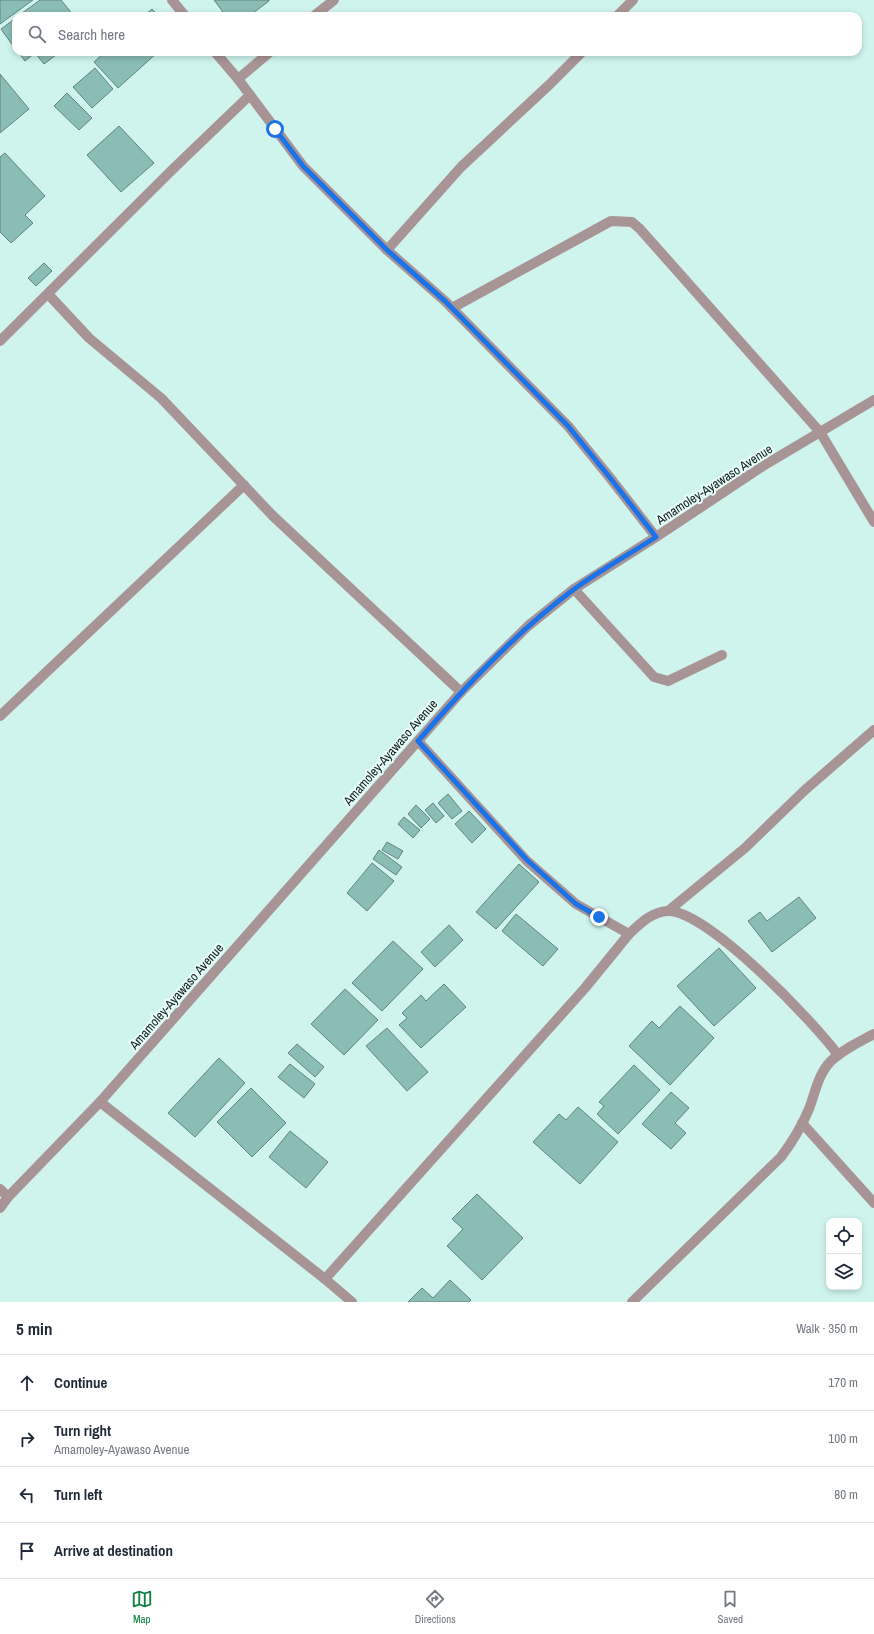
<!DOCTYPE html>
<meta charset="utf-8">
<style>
:root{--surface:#fff;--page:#f2f2f3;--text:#1f2937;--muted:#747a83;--line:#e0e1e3;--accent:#0b8043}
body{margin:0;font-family:"Archivo Narrow",sans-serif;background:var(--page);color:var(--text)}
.controls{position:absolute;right:12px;bottom:12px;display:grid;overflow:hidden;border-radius:8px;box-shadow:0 2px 6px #0003}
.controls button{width:36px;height:36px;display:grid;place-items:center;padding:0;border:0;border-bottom:1px solid var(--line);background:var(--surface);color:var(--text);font:20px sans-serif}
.stop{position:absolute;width:12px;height:12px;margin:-9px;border:3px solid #1a73e8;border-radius:50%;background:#fff}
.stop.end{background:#1a73e8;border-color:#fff;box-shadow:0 1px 4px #0008}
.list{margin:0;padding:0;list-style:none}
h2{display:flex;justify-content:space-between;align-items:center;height:52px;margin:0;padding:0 16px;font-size:17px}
h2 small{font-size:13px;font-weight:400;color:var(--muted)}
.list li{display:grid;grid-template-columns:26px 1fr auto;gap:12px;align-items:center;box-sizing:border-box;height:56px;padding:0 16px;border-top:1px solid var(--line)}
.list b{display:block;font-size:15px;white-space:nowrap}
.list p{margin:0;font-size:13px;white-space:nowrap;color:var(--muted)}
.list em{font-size:13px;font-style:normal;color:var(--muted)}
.icon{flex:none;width:22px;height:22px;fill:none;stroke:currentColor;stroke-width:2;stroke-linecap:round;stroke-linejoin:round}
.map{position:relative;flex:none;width:874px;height:1302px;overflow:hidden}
.search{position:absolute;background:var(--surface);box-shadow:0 2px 6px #0003;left:12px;right:12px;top:12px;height:44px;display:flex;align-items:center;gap:10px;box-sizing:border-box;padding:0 14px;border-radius:12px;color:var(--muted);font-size:15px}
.sheet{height:276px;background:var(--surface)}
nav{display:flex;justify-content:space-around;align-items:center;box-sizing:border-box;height:56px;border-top:1px solid var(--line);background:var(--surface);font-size:11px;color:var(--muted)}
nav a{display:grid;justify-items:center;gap:2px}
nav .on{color:var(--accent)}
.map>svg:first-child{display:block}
.building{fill:#89bdb5;stroke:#62847e}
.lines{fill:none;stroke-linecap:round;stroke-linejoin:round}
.service{stroke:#a99495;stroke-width:10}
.minor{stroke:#a99495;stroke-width:10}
.tertiary{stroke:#a99495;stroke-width:10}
.route{stroke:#1a73e8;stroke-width:5}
.labels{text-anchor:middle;stroke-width:4;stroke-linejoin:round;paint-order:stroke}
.street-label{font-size:13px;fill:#101e1c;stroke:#e8fefa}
</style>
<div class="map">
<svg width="874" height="1302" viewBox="0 0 874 1302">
<rect width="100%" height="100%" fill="#cff4ee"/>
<g class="building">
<polygon points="0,0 33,0 0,24"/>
<polygon points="40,0 61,0 74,16 18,16"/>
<polygon points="214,0 269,0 269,1 249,16 226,16"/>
<polygon points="152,9 158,16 144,16"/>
<polygon points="16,18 16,50 1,29"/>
<polygon points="18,52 60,52 44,64 35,53 25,61"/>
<polygon points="105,52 158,52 118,88 94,62"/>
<polygon points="95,68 113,89 92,108 73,87"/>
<polygon points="0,74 29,109 0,133"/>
<polygon points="67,93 92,118 79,130 54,106"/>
<polygon points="119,126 154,163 121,192 87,155"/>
<polygon points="5,153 45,196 25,215 33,223 11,243 0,232 0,157"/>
<polygon points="44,263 52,271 36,286 28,278"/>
<polygon points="448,794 462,811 452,819 438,803"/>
<polygon points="433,803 444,816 436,823 425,810"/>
<polygon points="416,805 430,819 421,828 408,814"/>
<polygon points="469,811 486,829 472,843 455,824"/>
<polygon points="404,817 420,830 413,838 398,824"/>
<polygon points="387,842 403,851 398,859 382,850"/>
<polygon points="379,850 402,867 396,875 373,859"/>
<polygon points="372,863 394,881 367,911 347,893"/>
<polygon points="519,864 539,882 496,929 476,912"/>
<polygon points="799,897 816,918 772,952 748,921 760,912 767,921"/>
<polygon points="516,914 558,949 543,966 502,931"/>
<polygon points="449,925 463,940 435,967 421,952"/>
<polygon points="393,941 423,969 382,1011 352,983"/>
<polygon points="719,948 756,988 714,1026 677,986"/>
<polygon points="444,984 466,1007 421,1048 399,1025 407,1018 402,1013 421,995 426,1001"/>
<polygon points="345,989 378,1020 344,1055 311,1024"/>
<polygon points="680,1006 714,1038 670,1085 629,1046 652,1021 659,1028"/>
<polygon points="387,1028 428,1072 407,1091 366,1046"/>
<polygon points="297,1044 324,1067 315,1077 288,1053"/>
<polygon points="219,1058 245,1083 195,1137 168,1113"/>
<polygon points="290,1064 315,1084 304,1098 278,1077"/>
<polygon points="634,1065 660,1090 618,1134 597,1114 604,1106 599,1102"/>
<polygon points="251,1088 286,1123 252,1157 217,1122"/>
<polygon points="671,1092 689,1108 675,1123 686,1133 671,1149 642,1124"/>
<polygon points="578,1107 618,1142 580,1184 533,1142 559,1114 566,1120"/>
<polygon points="290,1131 328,1162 306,1188 269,1157"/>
<polygon points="477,1194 523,1238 482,1280 447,1246 463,1229 452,1219"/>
<polygon points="450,1280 471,1300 469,1302 408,1302 422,1288 433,1298"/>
</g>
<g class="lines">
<g class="service">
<polyline points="314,16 334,0"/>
<polyline points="617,16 633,0"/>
<polyline points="238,79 270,52"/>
<polyline points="387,250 461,167 549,85 582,52"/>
<polyline points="574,589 654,677 668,681 722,655"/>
<polyline points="668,911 745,848 805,790 874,730"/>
</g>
<g class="minor">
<polyline points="172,0 185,16"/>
<polyline points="215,52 238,79 303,166 387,250 446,302 568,426 611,479 656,537"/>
<polyline points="48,294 89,338 161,398 273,516 461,692"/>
<polyline points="452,308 611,221 632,222 640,229 820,432 874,522"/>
<polyline points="0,341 174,168 250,95"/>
<polyline points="0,716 244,485"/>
<path d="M418,741L527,861L576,904L629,934C641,923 651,912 668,911C707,910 814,1022 838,1055"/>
<polyline points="100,1102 325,1279 352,1302"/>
<polyline points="802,1123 874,1203"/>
<polyline points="0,1189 8,1197"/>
<polyline points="325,1279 585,988 629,934"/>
<path d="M632,1302L781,1157C793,1141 801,1128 809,1109C815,1093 818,1075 830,1062C842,1050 859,1042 874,1034"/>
</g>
<polyline class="tertiary" points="0,1208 8,1197 100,1102 461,692 528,626 574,589 656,537 763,466 874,400"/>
</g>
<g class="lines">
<path class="route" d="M275,129L303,166L387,250L446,302L568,426L611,479L656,537C628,555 599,571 573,590C515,633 465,687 418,741L527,860L576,904L599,917"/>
</g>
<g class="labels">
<g class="street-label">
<text transform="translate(714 484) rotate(-33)" y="5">Amamoley-Ayawaso Avenue</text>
<text transform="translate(390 752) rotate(-49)" y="5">Amamoley-Ayawaso Avenue</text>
<text transform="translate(176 996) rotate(-49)" y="5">Amamoley-Ayawaso Avenue</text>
</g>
</g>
</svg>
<div class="controls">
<button><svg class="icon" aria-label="locate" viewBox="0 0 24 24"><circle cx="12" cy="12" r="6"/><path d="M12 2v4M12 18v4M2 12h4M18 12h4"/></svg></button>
<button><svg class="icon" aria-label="layers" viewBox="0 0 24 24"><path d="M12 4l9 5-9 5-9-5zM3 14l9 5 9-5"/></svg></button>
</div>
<div class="stop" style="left:275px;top:129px"></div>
<div class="stop end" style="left:599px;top:917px"></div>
<div class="search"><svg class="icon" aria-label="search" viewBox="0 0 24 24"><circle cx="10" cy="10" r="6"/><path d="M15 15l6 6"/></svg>Search here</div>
</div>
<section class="sheet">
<h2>5 min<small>Walk · 350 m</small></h2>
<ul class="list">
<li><svg class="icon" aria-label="ahead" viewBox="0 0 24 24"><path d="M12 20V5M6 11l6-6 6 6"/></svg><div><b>Continue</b></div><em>170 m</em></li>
<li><svg class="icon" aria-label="right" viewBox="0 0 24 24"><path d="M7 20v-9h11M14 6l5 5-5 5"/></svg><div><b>Turn right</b><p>Amamoley-Ayawaso Avenue</p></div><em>100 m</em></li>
<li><svg class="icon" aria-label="left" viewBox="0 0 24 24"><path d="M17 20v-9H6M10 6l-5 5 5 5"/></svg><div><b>Turn left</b></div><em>80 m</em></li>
<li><svg class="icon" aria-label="arrive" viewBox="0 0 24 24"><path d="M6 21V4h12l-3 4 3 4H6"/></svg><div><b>Arrive at destination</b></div></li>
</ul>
</section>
<nav>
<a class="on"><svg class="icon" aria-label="map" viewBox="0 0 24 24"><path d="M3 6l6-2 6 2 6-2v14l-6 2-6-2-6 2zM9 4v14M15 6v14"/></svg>Map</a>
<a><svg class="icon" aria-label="directions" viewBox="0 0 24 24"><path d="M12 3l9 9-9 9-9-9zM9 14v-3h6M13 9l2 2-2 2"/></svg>Directions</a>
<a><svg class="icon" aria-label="saved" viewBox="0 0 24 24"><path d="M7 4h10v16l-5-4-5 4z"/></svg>Saved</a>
</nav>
